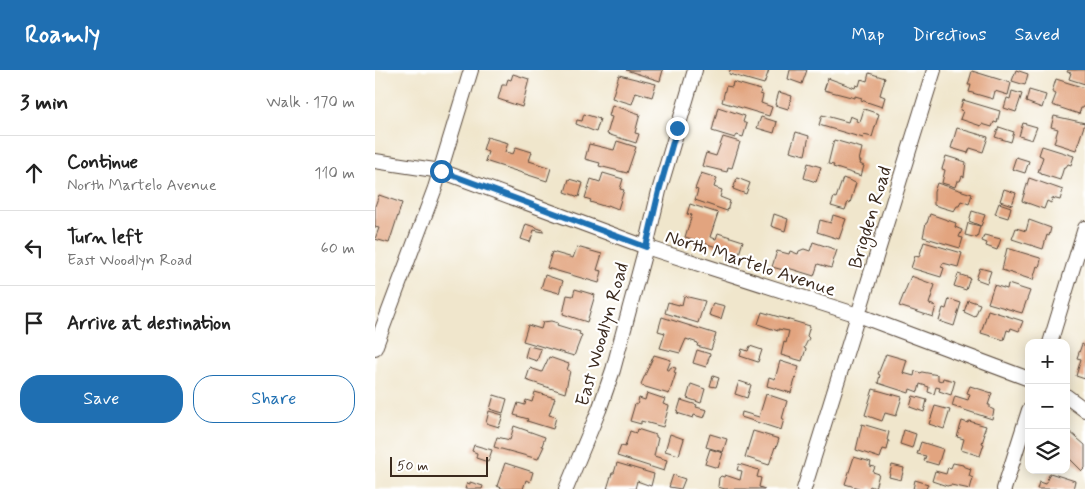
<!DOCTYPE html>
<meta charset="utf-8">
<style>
:root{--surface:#fff;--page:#f2f2f2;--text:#222;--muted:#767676;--line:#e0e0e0;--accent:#1f6fb2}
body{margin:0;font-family:Mynerve,sans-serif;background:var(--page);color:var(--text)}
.controls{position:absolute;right:15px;bottom:15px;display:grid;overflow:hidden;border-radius:10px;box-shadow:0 2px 12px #0003}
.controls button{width:45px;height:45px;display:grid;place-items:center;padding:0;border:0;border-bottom:1px solid var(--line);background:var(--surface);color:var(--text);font:25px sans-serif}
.scale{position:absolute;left:15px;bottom:12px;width:98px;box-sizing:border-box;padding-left:5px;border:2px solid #3b2a1e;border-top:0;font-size:14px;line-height:18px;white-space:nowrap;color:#3b2a1e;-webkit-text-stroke:4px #fff;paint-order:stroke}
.stop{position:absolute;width:15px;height:15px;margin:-11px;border:4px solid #1f6fb2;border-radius:50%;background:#fff}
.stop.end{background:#1f6fb2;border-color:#fff;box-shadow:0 1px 5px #0008}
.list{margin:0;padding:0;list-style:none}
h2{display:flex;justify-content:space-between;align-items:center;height:65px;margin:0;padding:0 20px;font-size:21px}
h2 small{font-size:16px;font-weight:400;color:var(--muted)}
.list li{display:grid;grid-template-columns:32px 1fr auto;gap:15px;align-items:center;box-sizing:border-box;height:75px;padding:0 20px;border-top:1px solid var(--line)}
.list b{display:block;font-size:19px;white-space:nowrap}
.list p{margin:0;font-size:16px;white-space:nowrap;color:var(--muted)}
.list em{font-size:16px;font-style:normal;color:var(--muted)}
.actions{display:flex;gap:10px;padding:15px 20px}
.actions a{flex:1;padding:11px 0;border:1px solid var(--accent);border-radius:20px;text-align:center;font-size:18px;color:var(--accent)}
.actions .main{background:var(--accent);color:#fff}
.icon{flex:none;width:28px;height:28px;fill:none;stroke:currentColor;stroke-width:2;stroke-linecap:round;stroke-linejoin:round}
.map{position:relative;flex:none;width:710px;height:419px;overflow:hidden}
header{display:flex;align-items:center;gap:30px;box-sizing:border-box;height:70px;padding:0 25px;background:var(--accent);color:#fff}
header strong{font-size:24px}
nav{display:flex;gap:28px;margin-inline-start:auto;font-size:18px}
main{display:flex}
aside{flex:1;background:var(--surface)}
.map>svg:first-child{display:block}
.building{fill:#e2a47f}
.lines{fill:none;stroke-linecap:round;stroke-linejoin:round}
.minor-casing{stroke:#564638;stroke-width:16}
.minor{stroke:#fff;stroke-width:14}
.route{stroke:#1f6fb2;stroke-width:6}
.labels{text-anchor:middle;stroke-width:4.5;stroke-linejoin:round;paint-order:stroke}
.street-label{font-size:19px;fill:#3b2a1e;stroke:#fff}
</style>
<header>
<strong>Roamly</strong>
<nav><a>Map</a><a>Directions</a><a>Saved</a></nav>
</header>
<main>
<aside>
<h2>3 min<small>Walk · 170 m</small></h2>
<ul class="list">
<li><svg class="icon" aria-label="ahead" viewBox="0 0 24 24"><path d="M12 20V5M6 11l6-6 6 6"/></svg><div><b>Continue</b><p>North Martelo Avenue</p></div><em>110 m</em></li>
<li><svg class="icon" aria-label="left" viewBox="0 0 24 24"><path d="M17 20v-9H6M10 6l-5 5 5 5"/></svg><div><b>Turn left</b><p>East Woodlyn Road</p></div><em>60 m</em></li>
<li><svg class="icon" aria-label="arrive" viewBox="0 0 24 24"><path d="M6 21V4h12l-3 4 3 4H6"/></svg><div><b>Arrive at destination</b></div></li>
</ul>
<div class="actions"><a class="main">Save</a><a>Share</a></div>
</aside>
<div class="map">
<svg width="710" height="419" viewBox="0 0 710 419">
<rect width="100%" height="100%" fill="#fff"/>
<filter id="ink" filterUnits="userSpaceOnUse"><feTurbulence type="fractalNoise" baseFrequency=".02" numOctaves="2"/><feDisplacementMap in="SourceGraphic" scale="10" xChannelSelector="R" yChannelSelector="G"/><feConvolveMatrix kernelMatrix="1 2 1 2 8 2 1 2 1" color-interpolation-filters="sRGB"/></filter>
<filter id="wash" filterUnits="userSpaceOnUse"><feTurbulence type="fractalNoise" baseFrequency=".0096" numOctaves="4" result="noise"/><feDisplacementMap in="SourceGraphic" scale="20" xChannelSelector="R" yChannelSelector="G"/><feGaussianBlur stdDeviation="1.12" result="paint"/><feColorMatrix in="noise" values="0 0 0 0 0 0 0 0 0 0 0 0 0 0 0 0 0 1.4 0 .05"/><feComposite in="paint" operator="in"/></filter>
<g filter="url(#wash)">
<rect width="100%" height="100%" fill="#f0e6cc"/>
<g id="blocks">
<g class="building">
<polygon points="251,0 288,0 285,11"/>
<polygon points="355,0 394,0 389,14 354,4"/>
<polygon points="415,0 432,0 427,14 413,9"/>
<polygon points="641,0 653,4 650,15 637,11"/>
<polygon points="693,0 710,0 710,14 694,9 696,3 692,2"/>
<polygon points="597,1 636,13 633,25 620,21 618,29 594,22 596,15 593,15"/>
<polygon points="494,3 510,8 505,25 510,27 507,37 486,30 487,28 480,26 480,28 449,20 453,8 480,18 481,15 484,16 486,9 492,11"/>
<polygon points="138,4 154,9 147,37 123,29 127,15 131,15 133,9 136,10"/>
<polygon points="244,5 281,14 277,27 261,22 257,34 237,28"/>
<polygon points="681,9 710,18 710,35 708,38 706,38 704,44 677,35 681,24 677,22"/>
<polygon points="358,12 386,20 385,24 388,25 386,33 397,37 394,46 347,32 351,16 357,17"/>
<polygon points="654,20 671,25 667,38 651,32"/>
<polygon points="637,21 647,24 641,42 629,38 632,28 635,29"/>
<polygon points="404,22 417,26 413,39 400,35"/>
<polygon points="588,30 625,41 622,53 619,52 617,57 607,54 606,56 585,49 588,41 585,40"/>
<polygon points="237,35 265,44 260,63 264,64 261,73 232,64 237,47 234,46"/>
<polygon points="343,37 370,46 368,52 372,54 368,67 362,65 360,68 337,61"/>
<polygon points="489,39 504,44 497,67 489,65 488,68 444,55 447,45 473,52 475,46 482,49 481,51 485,52"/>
<polygon points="209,44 225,49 221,62 201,54 202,50 207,51"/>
<polygon points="679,46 710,53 701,80 679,73 683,59 676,57"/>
<polygon points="386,47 402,52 399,63 382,58"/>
<polygon points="648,53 662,57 657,70 644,66"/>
<polygon points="624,57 639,62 636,72 620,67"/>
<polygon points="582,58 613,67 608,82 595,78 593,83 576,78"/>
<polygon points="421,62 434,66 430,85 415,81"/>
<polygon points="112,67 133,73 130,82 138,84 141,77 157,82 154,91 176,98 172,111 110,91 113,82 108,80"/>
<polygon points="348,67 365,72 357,98 353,97 352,102 327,96 331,83 341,86"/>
<polygon points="459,70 487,78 484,91 486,91 485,94 489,96 486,106 458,97 459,95 453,94"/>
<polygon points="242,71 261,77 252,103 224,96 225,93 210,89 214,74 239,80"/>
<polygon points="667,76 699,86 696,95 693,94 691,97 689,97 685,110 666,104 666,102 663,102 668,87 664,85"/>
<polygon points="571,86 591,92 589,107 587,106 585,111 582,111 580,117 567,113 570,100 567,99"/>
<polygon points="641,87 654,91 650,103 637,99"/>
<polygon points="433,93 446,97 441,112 429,108"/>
<polygon points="228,103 248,109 245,119 249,120 243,139 233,135 232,137 215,132 216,130 210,128 216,109 225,112"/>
<polygon points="326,103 342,108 339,117 347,120 345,127 355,131 352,141 320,130 323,120 320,119"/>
<polygon points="362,108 375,113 371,124 358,119"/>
<polygon points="468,108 481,113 475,133 473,132 470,140 456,136 459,127 461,128"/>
<polygon points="654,108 688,120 685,130 677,128 676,133 672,131 669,139 647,131"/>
<polygon points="194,109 208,113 204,127 190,122"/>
<polygon points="562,113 597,124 594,134 586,131 584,136 582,136 579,141 559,135 559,122"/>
<polygon points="629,119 641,123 637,135 625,131"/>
<polygon points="4,125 27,133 14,173 0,169 4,158 0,157 0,136"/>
<polygon points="624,133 636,137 633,148 620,144"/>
<polygon points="315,134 343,143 335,167 341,169 343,163 368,171 364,184 310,167 317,145 312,144"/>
<polygon points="597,141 610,145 606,156 594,151"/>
<polygon points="399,144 413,149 410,161 396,156"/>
<polygon points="555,144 581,153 580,157 587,160 584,167 588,168 585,178 548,167 551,153 552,153"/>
<polygon points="458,145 471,149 464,169 442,162 445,150 456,153"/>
<polygon points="654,150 676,158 674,166 672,165 668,179 637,169 641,158 651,161"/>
<polygon points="593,153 605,156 602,168 590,165"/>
<polygon points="151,154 168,160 168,162 159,160 155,172 146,169"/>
<polygon points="609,165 626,169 622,180 611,176 612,173 607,171"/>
<polygon points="438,172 462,180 456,198 443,194 439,206 413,198 412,201 397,197 402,181 414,184 415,181 423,184 424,181 429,179 435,181"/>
<polygon points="549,172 587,183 583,197 568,193 566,197 569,198 566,207 536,198 540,186 544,187"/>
<polygon points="202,177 227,184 222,200 227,201 224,213 172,198 177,182 198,188"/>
<polygon points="632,178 665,188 666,190 664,197 662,196 658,210 627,200"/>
<polygon points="605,198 616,201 612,213 601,209"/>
<polygon points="583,204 595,208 591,220 579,216"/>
<polygon points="170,205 188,211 184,223 166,218"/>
<polygon points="536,206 560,215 554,234 561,236 558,247 524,236"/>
<polygon points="633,214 655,221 647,243 613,233 619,215 632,219"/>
<polygon points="200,219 220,225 212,252 188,244 192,225 198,226"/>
<polygon points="309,226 330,231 323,253 290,243 293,232 304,235 304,234 307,235"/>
<polygon points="574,229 586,233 579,256 564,251 568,238 571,239"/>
<polygon points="593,230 605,234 600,247 589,242"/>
<polygon points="338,233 350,236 346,249 334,245"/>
<polygon points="613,240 648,251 644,261 636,258 635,261 632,260 629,270 606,263"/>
<polygon points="387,242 435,256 432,266 434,268 429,278 431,279 427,291 406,285 409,272 411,273 414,261 403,259 403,261 383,254"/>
<polygon points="287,247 341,264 336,280 322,276 323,273 311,269 305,283 285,278 290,263 283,261"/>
<polygon points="176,251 183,253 182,255 205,262 204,264 207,265 199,286 148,271 153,255 166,259 168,252"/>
<polygon points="707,274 710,276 710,309 701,306 706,289 702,288"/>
<polygon points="153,276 166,279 162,291 150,287"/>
<polygon points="375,276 387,280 383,292 365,286 367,279 373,281"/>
<polygon points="322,280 335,284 331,297 318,293"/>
<polygon points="511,284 532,290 528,303 539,306 540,301 546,303 547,302 563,305 563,310 567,311 568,308 580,311 576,325 564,321 565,318 561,317 559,324 553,322 554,317 545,314 543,322 535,319 534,323 503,313 505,305 503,304"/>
<polygon points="279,285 296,290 292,300 294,300 296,297 301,298 299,302 301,303 294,324 267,316 266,314"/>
<polygon points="174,287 194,294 192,300 195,301 190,323 151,310 155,298 167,302"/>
<polygon points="405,291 424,297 416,323 392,316 394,307 400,309"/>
<polygon points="338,306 344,308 341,317 335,316"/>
<polygon points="364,311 376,315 372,328 360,324"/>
<polygon points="316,314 330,319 326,333 312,328"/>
<polygon points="595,316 617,323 613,335 615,335 615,338 619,340 617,349 577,336 580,326 593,330 595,324 592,323"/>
<polygon points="498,319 527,327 521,346 510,343 507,351 490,345"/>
<polygon points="160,322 180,328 174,345 181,347 178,359 152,351 153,349 139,345 143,333 150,335 151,330 157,332"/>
<polygon points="272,323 290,329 288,334 294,336 288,357 266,351 266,354 255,351 260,334 262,335 264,328 270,330"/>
<polygon points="391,324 412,331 407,349 409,349 406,360 366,347 367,342 384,347"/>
<polygon points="119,325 132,329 128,343 115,339"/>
<polygon points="538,326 552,330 549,342 535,337"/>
<polygon points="306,330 322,335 321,337 332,340 329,348 319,345 318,348 302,343"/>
<polygon points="560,336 575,340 569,359 554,354"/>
<polygon points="114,341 128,345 124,357 111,353"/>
<polygon points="587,351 593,353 594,351 611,356 608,364 610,364 607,373 609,374 605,386 586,380 589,369 582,367"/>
<polygon points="487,354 514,362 512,370 514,371 512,380 508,379 505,388 481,380"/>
<polygon points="139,356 170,367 167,376 169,376 163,389 119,377 122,367 135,370"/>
<polygon points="262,359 281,365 281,367 283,368 279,386 292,390 289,401 242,386 246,376 250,377 255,361 261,363"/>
<polygon points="529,360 541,364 537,378 525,374"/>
<polygon points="378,361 404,369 401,378 400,377 394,395 370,387"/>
<polygon points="694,361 710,375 710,398 707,401 691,385 691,363"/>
<polygon points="295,364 309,369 304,385 290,381"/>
<polygon points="335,364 352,369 348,382 331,377"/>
<polygon points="546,372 568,379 563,395 549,391 551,386 542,384"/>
<polygon points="99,375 117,380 113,392 101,388 102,383 97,381"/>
<polygon points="335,379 348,383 343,398 330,394"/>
<polygon points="479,387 496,392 495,396 500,397 498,402 504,404 500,418 495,416 494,419 487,419 470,414"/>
<polygon points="130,393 158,402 155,412 151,410 148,419 129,419 122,416"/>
<polygon points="242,393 279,404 276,416 262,411 260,419 232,419 237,403 239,403"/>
<polygon points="578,393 588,395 588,396 596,399 594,406 598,408 595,419 576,415 572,416 557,411 560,401 571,404 573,397 576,398"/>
<polygon points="364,394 384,400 382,407 386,408 384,417 390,419 350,419 343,417 344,408 346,406 349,407 350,405 365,410 367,401 362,400"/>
<polygon points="517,395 529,398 526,410 514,407"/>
<polygon points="675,403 700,411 698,419 662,419 664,412 670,414"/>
<polygon points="298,405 310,409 306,419 294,417"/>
<polygon points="540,410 553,414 551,419 538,419"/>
<polygon points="95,412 108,416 107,419 90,419 92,413 95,414"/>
</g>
</g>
</g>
<g filter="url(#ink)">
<use href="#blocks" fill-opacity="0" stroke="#564638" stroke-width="1"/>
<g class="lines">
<g class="minor-casing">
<g id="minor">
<polyline points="0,91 66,101 271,177 483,245 654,309"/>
<polyline points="675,273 710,158"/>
<polyline points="0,278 60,118 96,0"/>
<polyline points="691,326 710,340"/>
<polyline points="191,419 224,340 238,300 271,177 284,121 320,0"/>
<polyline points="429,419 559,0"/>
<polyline points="629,419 654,340"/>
</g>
</g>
<use href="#minor" class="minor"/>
</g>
</g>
<g class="lines" filter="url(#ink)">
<polyline class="route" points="66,101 271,177 284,121 302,58"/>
</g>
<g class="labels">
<g class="street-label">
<text transform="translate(494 147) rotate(-73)" y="7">Brigden Road</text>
<text transform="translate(376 192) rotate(18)" y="7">North Martelo Avenue</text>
<text transform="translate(226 264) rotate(-74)" y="7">East Woodlyn Road</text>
</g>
</g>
</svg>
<div class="controls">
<button>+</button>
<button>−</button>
<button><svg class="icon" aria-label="layers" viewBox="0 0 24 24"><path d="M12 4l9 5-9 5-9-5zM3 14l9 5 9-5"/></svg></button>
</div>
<div class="scale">50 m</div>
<div class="stop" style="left:66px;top:101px"></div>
<div class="stop end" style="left:302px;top:58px"></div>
</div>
</main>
